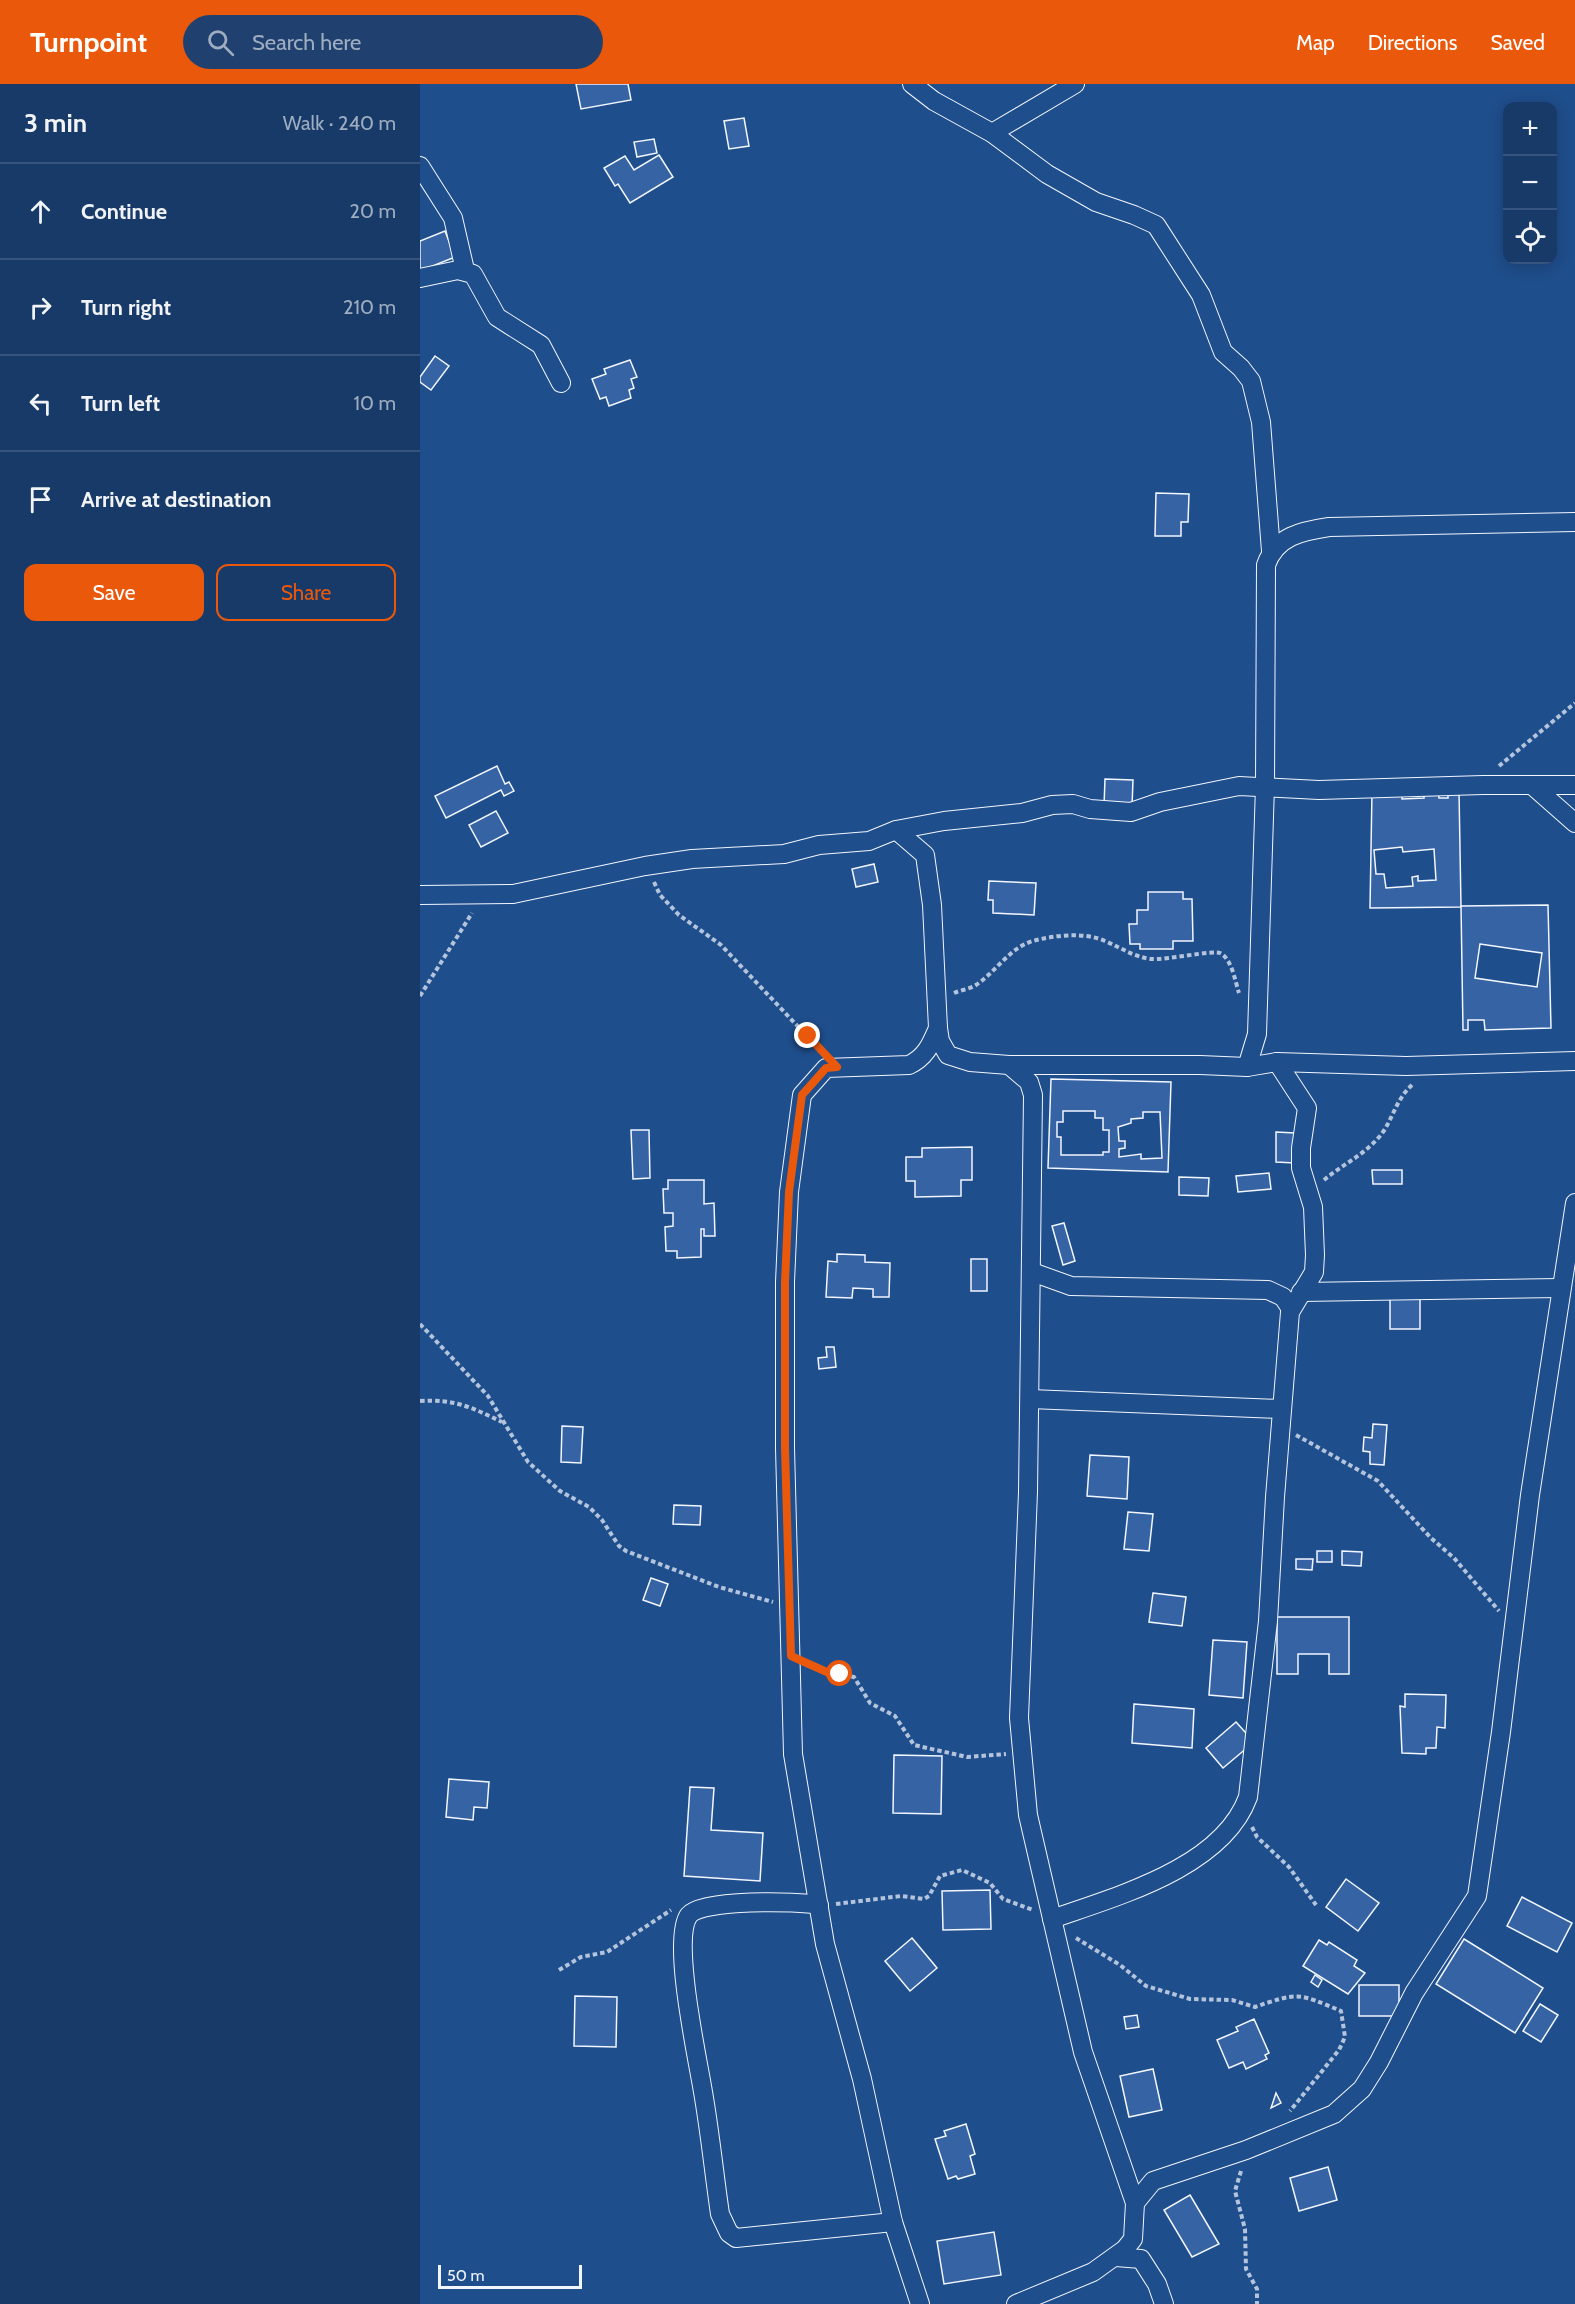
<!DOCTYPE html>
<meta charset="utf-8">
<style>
:root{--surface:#173a69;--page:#20416f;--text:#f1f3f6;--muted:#9eadc0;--line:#36547d;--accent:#ea580c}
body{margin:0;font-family:Cabin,sans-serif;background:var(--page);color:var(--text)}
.controls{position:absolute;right:18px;top:18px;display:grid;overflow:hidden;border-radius:12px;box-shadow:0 3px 15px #0003}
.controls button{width:54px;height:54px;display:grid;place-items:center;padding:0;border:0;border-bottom:2px solid var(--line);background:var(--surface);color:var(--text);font:30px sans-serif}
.scale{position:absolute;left:18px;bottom:15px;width:144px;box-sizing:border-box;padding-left:6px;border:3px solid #f2f6ff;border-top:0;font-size:16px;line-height:21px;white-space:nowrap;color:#f2f6ff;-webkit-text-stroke:4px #1f4e8c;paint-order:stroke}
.stop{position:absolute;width:18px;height:18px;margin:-14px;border:4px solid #ea580c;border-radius:50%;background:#fff}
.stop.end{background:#ea580c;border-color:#fff;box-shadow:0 2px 6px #0008}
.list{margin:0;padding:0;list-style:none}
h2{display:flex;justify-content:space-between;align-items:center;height:78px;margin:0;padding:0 24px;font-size:26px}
h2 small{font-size:20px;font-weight:400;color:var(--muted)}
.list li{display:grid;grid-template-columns:39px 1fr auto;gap:18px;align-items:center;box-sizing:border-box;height:96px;padding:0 24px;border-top:2px solid var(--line)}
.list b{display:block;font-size:22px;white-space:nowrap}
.list em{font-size:20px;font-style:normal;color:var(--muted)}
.actions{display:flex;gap:12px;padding:18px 24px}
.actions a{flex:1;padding:14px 0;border:2px solid var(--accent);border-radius:12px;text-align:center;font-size:21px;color:var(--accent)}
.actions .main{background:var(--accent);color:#fff}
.icon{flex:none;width:33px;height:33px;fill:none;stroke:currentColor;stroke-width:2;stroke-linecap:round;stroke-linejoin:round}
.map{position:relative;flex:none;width:1155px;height:2220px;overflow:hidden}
header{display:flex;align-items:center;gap:36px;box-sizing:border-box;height:84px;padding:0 30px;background:var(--accent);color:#fff}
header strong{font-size:28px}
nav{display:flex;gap:33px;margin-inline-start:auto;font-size:21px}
.search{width:420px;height:54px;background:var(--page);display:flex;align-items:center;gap:15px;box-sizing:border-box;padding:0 21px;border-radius:33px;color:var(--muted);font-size:22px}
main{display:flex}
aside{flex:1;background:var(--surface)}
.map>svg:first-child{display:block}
.building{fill:#3563a3;stroke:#f2f6ff;stroke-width:1.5;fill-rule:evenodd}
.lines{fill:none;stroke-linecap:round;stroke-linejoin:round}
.street-casing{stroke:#f2f6ff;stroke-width:20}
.path{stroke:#b3c4dc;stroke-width:4;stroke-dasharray:4.5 3;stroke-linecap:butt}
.street{stroke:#1f4e8c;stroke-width:18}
.route{stroke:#ea580c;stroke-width:8}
</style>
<header>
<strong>Turnpoint</strong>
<div class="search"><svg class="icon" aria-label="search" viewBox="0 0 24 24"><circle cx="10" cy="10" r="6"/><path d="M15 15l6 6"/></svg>Search here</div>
<nav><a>Map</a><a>Directions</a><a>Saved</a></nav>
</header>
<main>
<aside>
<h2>3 min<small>Walk · 240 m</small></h2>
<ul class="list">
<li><svg class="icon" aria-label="ahead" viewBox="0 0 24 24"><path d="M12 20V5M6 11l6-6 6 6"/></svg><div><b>Continue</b></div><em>20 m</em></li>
<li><svg class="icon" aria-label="right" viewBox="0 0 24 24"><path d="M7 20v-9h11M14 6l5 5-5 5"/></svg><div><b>Turn right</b></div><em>210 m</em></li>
<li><svg class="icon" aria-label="left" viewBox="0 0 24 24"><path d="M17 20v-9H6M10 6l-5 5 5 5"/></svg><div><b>Turn left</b></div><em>10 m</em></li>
<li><svg class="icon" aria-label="arrive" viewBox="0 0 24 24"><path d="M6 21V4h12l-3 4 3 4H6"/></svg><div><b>Arrive at destination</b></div></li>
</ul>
<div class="actions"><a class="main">Save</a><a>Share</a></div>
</aside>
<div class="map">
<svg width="1155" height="2220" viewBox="0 0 1155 2220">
<rect width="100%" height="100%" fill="#1f4e8c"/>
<g class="building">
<polygon points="156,0 208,0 211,16 161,25"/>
<polygon points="324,34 329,62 309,65 304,37"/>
<polygon points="234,55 237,69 217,73 214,58"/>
<polygon points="239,71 253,93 210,119 198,100 195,102 184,84 205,72 214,86"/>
<polygon points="25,147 35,173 0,187 0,157"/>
<polygon points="15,272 29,282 11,306 0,298 0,293"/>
<polygon points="210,276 217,293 211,295 214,304 209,306 211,314 189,322 186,313 180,315 172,295 186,290 184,285"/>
<polygon points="736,409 769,410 768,438 761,438 761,452 735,452"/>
<polygon points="77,682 85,700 89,698 94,707 84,712 81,706 26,734 15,712"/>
<polygon points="685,695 713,696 712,723 684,722"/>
<path d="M982,707V715L1004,714V707H1018L1019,714H1028V707H1039L1041,823L950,824L952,708ZM982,763L983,768L1014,765L1016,796L998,797V792L992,793L993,802L966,804L964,790H956L954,766Z"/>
<polygon points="76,727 88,749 61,763 49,741"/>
<polygon points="454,780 458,798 436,803 432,785"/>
<polygon points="569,797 616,799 614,831 573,829 573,816 568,816"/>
<polygon points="728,808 763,808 763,815 772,815 773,857 753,857 753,865 720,865 720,860 710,860 709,840 717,840 717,826 728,826"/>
<path d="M1128,821L1131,944L1065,946L1064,936H1048V946H1043L1041,822ZM1060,860L1122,869L1117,903L1055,894Z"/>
<path d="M631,995L751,998L748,1088L628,1084ZM643,1027H675V1034H683V1046H689V1068H683V1071H641V1053H637V1038H643ZM723,1028H740L742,1074L721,1075V1070L699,1073V1065L705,1064V1057H699L698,1043L711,1039V1035L723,1034Z"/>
<polygon points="211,1046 229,1046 230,1094 213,1095"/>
<polygon points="856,1048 875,1049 875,1079 856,1078"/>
<polygon points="552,1063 552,1096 541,1096 541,1112 495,1113 495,1097 486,1097 486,1073 502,1073 502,1064"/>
<polygon points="952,1086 982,1086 982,1100 953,1100"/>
<polygon points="849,1089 851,1105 818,1108 816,1092"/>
<polygon points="759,1093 789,1094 788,1112 759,1111"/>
<polygon points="248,1096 284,1096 284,1120 294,1119 295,1152 284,1152 284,1145 281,1145 281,1173 257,1174 257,1167 246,1167 245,1143 253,1142 253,1129 244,1129 243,1105 248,1105"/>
<polygon points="644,1139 655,1177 643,1181 632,1142"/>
<polygon points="417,1170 445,1171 445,1178 470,1179 469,1213 453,1213 453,1205 433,1204 432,1214 406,1213 408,1177 417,1178"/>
<rect x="551" y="1175" width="16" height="32"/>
<rect x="970" y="1214" width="30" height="31"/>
<polygon points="406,1263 414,1263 416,1283 399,1285 398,1274 407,1273"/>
<polygon points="953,1340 967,1341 964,1381 950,1380 950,1368 943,1367 944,1353 952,1354"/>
<polygon points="142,1342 163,1343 161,1379 141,1378"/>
<polygon points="670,1371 709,1373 707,1415 667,1412"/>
<polygon points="254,1421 281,1422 280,1441 253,1440"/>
<polygon points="708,1428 733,1430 729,1467 704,1465"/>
<rect x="897" y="1467" width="15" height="11"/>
<polygon points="922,1467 942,1468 941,1482 922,1481"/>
<polygon points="876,1475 893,1475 892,1486 876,1485"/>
<polygon points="231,1494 248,1500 240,1522 223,1516"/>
<polygon points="733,1509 766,1513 762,1542 729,1538"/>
<polygon points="857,1533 929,1533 929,1590 909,1590 909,1570 878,1570 878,1590 857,1590"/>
<polygon points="793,1556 827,1558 823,1614 789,1611"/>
<polygon points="985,1610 1026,1611 1025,1644 1017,1643 1016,1664 1006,1664 1006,1670 982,1669 980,1622 985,1623"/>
<polygon points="714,1620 774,1625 772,1664 712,1659"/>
<polygon points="816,1638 834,1658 803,1684 786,1664"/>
<polygon points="474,1671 522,1672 521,1730 473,1729"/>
<polygon points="29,1695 69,1698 67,1724 54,1723 53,1736 26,1733"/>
<polygon points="270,1703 294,1704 291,1746 343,1749 340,1797 264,1792"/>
<polygon points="926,1795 959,1819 938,1847 906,1823"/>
<polygon points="570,1806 571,1845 523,1846 522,1807"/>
<polygon points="1102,1813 1152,1839 1137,1868 1087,1842"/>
<polygon points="492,1854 517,1884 490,1907 465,1877"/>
<polygon points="1044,1855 1123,1904 1095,1949 1016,1900"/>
<polygon points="899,1856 907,1861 909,1858 937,1876 934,1882 945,1889 928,1910 883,1882"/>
<polygon points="895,1891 902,1896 898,1903 891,1898"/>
<rect x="939" y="1901" width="40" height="31"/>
<polygon points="155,1912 197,1913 196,1963 154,1962"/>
<polygon points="1120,1920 1138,1931 1121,1958 1103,1947"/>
<polygon points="717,1931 719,1943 706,1945 704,1933"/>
<polygon points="834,1935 849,1969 845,1971 847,1975 826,1985 823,1978 809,1984 797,1956 818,1947 816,1943"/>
<polygon points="733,1985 742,2026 709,2033 700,1992"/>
<polygon points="856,2009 861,2019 851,2024"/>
<polygon points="546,2040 555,2070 550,2072 555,2090 538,2095 536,2092 528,2095 515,2055 526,2052 524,2047"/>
<polygon points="908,2083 917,2116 879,2127 870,2094"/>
<polygon points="770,2111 799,2160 772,2173 744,2126"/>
<polygon points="574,2148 581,2191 524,2200 517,2157"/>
</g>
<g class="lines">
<g class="street-casing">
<g id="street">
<polyline points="492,0 514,17 572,49 627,90 676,118 714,131 736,141 781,211 803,268 821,284 831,297 841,338 851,467"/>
<polyline points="572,49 655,0"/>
<polyline points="0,82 33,134 45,186"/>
<polyline points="0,194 38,186 53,190 77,233 121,261 141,299"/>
<polyline points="1113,702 1155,739"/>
<polyline points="476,746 524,737 602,729 632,721 653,720 670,725 711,728 740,718 819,702 899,706 1063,701 1155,701"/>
<polyline points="0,811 93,810 225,782 272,775 364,770 399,761 449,757 476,746 505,771 512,821 518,944 520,957 528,971 550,978 589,981 780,981 827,983 857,978 986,982 1155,977"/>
<polyline points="589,981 609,998 613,1011 608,1408 599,1634 608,1731 663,1968 715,2119 713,2155 705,2165 673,2188 596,2220"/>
<path d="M827,983L837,950L845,702L846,481C856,452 882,447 909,443L1155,438"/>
<polyline points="612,1188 651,1202 848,1206 863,1213 871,1225"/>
<polyline points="881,1208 1140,1204"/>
<polyline points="610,1315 861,1325"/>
<path d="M399,1821C378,1817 282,1815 269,1831C251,1855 278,1976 283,2008C290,2048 294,2089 300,2130L309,2149L316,2154L473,2138"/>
<path d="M632,1835C697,1812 802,1784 828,1713L848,1537L855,1413L870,1228L894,1188L895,1171L893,1123L881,1084V1064L887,1024L857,978"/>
<polyline points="715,2119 733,2097 826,2066 914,2030 942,2005 959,1978 994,1909 1057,1812 1081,1648 1110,1411 1155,1119"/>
<polyline points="696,2173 721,2175 737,2200 744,2220"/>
<path d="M500,2220L473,2138L442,1995L405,1860L373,1670L365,1364V1198L369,1108L382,1011L406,984L489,981C506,973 511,960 518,944"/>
</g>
</g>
<g class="path">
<polyline points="1079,682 1155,619"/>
<polyline points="234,798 240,811 259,831 301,861 403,969"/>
<path d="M534,909C541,906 550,905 556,901C576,888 589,864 613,857C634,851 665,848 685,857C702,864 713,873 732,875C746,876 793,866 800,869C812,875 815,897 819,909"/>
<polyline points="0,912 52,829"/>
<path d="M904,1096C922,1081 944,1071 960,1052C973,1036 975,1016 993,1000"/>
<polyline points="0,1240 68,1312 108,1378 140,1407 169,1423 182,1436 199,1462 206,1467 299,1503 353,1518"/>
<path d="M0,1317C35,1315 51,1323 82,1338"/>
<polyline points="876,1351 958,1397 1011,1454 1034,1474 1079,1527"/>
<polyline points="388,1581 409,1589 434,1593 450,1619 475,1632 494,1661 547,1673 586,1670"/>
<polyline points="832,1743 837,1753 869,1783 896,1821"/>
<polyline points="416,1820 481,1812 504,1815 509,1812 520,1792 542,1786 570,1799 583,1815 613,1826"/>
<path d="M656,1854L700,1881L726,1902L770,1915L812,1916L835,1923C878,1908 879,1909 921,1927L925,1953L919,1966L870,2027"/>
<polyline points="139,1886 161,1873 187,1868 251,1826"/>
<polyline points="821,2087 815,2107 825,2145 826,2185 837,2205 837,2220"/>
</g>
<use href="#street" class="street"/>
</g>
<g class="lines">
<polyline class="route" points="388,952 417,983 406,984 382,1011 369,1108 365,1198 365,1364 371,1572 409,1589 420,1590"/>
</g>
</svg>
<div class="controls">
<button>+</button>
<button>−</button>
<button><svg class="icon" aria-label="locate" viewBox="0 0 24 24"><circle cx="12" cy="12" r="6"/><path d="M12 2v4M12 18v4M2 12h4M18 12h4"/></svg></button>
</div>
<div class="scale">50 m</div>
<div class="stop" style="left:420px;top:1590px"></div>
<div class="stop end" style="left:388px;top:952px"></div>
</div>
</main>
